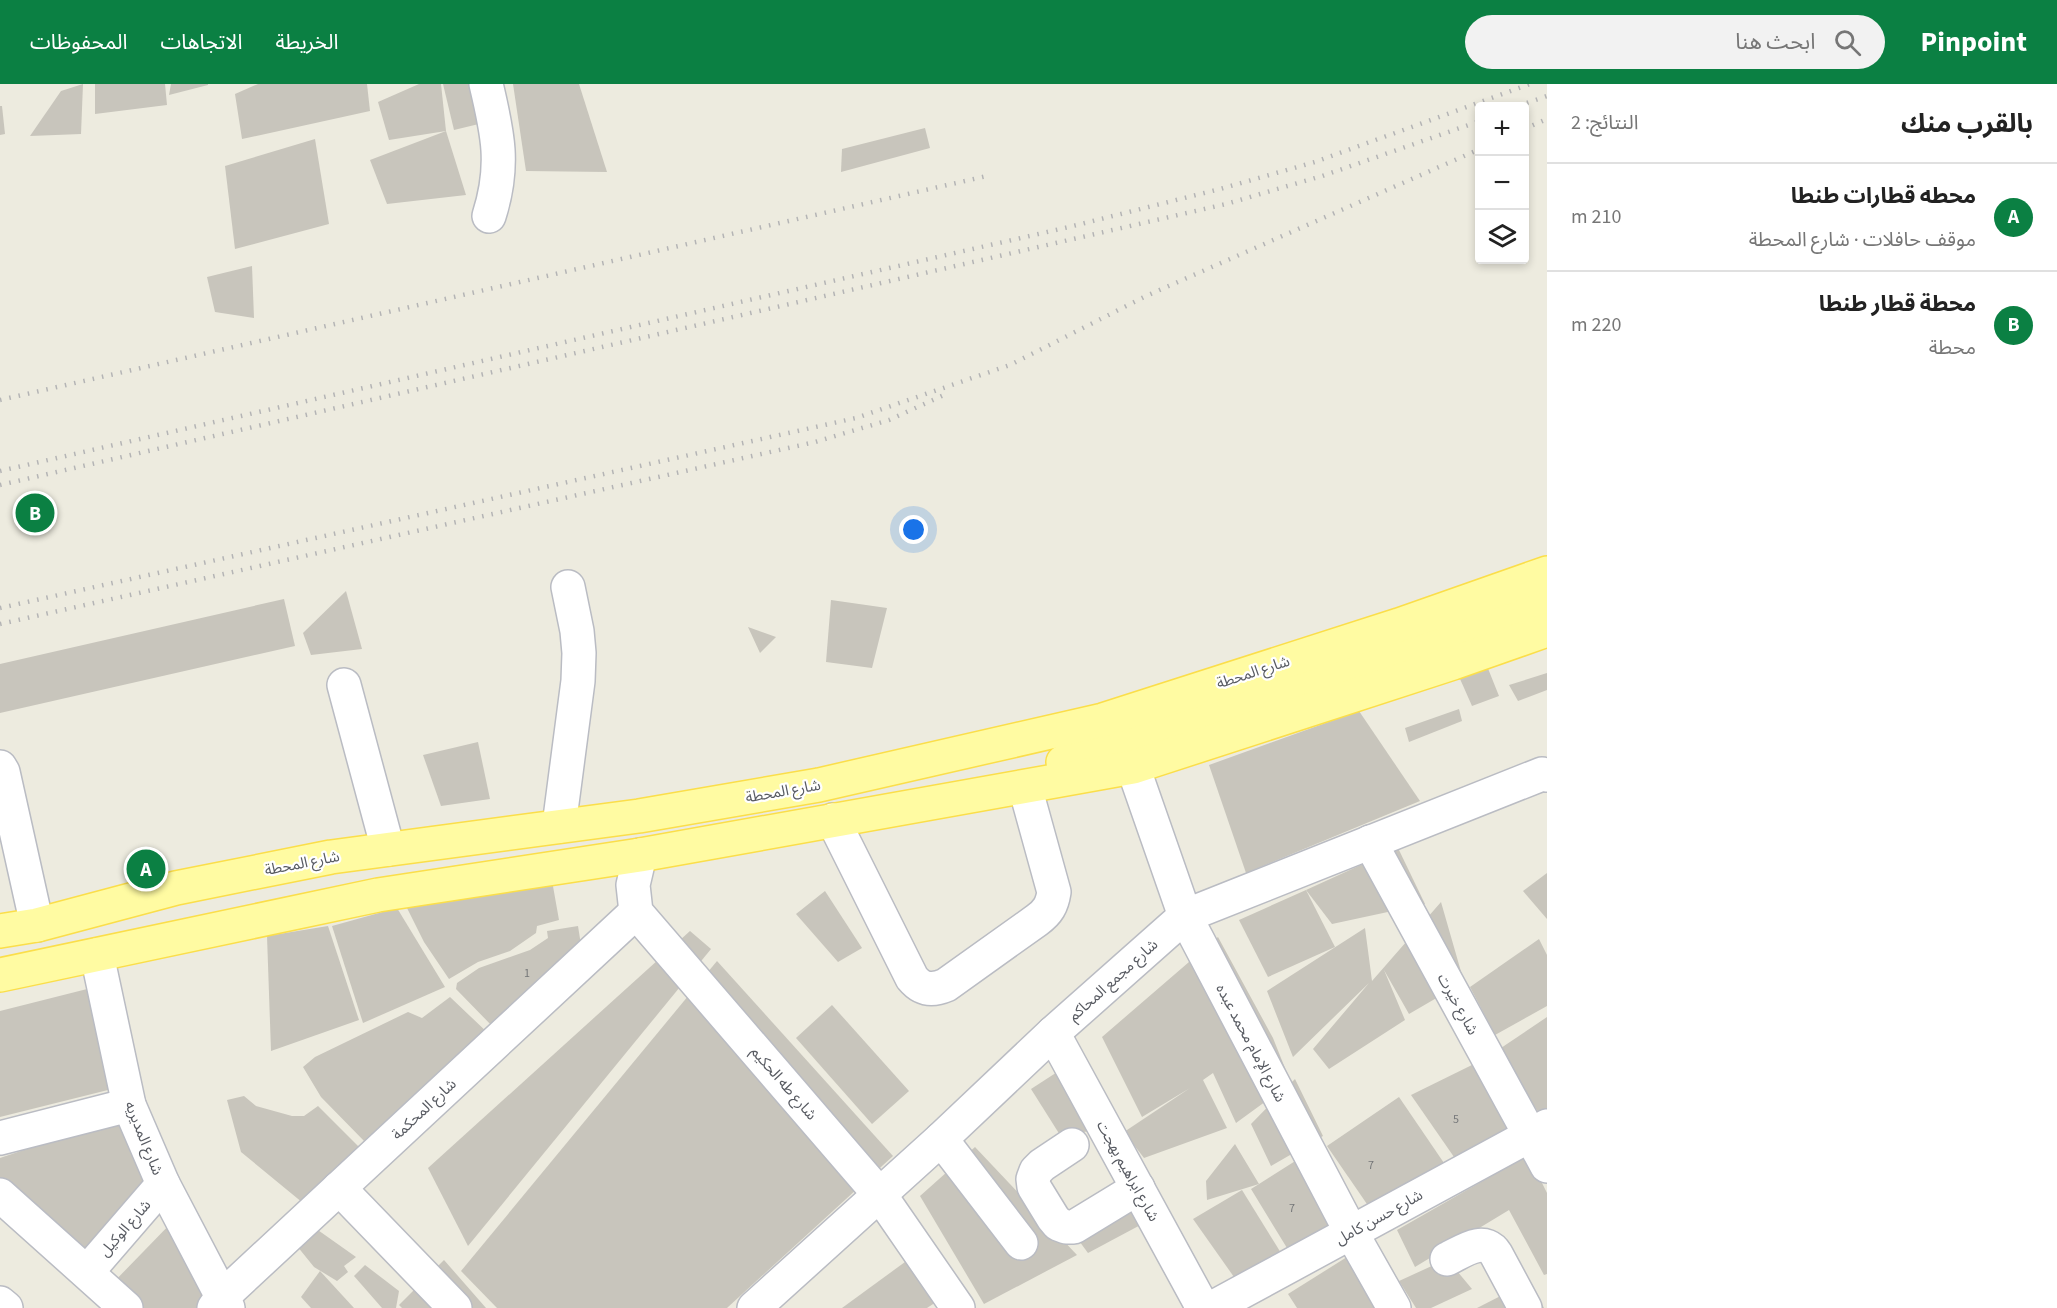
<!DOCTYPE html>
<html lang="ar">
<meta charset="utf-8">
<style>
:root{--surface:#fff;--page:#f2f2f2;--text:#222;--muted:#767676;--line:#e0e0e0;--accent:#0b8043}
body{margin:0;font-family:"Source Sans 3","Noto Sans Arabic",sans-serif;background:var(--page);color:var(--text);direction:rtl}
.controls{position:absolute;right:18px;top:18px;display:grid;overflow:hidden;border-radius:6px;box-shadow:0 3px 9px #0003}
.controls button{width:54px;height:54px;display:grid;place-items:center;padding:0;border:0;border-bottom:2px solid var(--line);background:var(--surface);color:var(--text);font:30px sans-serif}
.you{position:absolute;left:914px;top:446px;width:21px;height:21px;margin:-15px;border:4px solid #fff;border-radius:50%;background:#1a73e8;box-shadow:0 0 0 9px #1a73e833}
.badge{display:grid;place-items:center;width:39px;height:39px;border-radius:50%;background:var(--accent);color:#fff;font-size:20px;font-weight:700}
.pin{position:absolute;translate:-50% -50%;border:3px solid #fff;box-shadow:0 2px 6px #0006}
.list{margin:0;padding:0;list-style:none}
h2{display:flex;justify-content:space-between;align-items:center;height:78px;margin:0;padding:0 24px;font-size:26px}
h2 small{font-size:20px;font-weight:400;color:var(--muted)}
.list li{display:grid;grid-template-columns:39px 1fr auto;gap:18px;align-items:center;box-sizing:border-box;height:108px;padding:0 24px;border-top:2px solid var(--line)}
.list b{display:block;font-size:22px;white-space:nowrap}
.list p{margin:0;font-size:20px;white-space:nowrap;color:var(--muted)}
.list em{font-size:20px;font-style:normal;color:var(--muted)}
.icon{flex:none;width:33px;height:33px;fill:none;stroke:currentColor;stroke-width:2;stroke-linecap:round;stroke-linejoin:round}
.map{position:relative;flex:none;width:1547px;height:1224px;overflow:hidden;direction:ltr}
header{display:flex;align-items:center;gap:36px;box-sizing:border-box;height:84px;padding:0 30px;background:var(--accent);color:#fff}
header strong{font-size:28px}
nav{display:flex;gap:33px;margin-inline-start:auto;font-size:21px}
.search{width:420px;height:54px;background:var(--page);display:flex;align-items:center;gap:15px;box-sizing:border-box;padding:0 21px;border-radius:33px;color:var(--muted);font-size:22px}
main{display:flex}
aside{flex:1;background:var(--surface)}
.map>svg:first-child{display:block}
.building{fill:#c8c5bc}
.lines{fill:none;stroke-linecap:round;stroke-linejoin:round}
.minor-casing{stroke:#babcc3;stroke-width:36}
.major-casing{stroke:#fbde4a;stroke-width:36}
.minor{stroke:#fff;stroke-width:33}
.major{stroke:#fffba2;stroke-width:33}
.rail{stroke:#b4b4b5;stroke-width:4.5;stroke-dasharray:1.5 8;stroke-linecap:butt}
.labels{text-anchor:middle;stroke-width:4.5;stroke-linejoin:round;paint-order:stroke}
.number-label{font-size:12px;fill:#747678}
.street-label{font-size:15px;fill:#585b62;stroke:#fff}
</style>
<header>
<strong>Pinpoint</strong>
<div class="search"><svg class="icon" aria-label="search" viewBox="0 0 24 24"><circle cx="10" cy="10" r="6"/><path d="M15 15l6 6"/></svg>ابحث هنا</div>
<nav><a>الخريطة</a><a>الاتجاهات</a><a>المحفوظات</a></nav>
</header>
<main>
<aside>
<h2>بالقرب منك<small>النتائج: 2</small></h2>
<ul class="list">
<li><span class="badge">A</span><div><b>محطه قطارات طنطا</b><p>موقف حافلات · شارع المحطة</p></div><em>210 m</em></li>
<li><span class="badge">B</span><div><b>محطة قطار طنطا</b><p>محطة</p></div><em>220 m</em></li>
</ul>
</aside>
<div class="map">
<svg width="1547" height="1224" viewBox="0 0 1547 1224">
<rect width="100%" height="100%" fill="#edebdf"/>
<g class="building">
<polygon points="83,0 81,50 30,52 61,7"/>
<polygon points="95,0 165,0 167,21 95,30"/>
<polygon points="171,0 208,0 208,1 169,11"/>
<polygon points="258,0 367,0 370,27 242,55 235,10"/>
<polygon points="419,0 441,0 446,47 389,56 378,18"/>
<polygon points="443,0 477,0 487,38 454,46"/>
<polygon points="513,0 579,0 607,88 526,87"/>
<polygon points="0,22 2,22 5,50 0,51"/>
<polygon points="925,44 930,64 841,88 842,65"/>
<polygon points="446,47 466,111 387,120 370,76"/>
<polygon points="315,55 329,140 235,165 225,82"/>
<polygon points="252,182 254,234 215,228 207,193"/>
<polygon points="346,507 362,565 311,571 303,549"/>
<polygon points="284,515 295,562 0,629 0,580"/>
<polygon points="831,516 887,524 872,584 826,578"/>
<polygon points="748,543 776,553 760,569"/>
<polygon points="1485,577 1499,612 1472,622 1453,579"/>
<polygon points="1547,589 1547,606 1518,617 1509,601"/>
<polygon points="1459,625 1462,637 1409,658 1405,644"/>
<polygon points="1359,627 1420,717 1246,789 1209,681"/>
<polygon points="478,658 490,715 441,722 423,671"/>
<polygon points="1398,764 1425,820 1332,840 1306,806"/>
<polygon points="1547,789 1547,835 1523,807"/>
<polygon points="551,791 559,836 537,842 536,849 510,867 478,878 449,895 424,858 406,822"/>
<polygon points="1306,806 1335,863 1268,893 1239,836"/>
<polygon points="825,807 862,864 838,878 796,830"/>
<polygon points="1441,818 1464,898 1409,930 1384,886 1405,936 1329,985 1313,965 1369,899 1293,973 1267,907 1365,844 1372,897"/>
<polygon points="397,824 445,903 363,939 332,842"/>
<polygon points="328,842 359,936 271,967 267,852"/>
<polygon points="578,842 581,861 494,944 456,905 457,899 479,884 530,866 548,854 547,847"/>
<polygon points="690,847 711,865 468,1162 428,1084"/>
<polygon points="1218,853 1273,954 1291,999 1295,995 1323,1052 1271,1082 1251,1040 1291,999 1236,1039 1213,989 1203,996 1227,1044 1144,1074 1124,1048 1190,1004 1142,1033 1102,953"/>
<polygon points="1539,855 1547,871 1547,922 1495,951 1470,903"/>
<polygon points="717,877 893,1072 727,1224 497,1224 461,1187"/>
<polygon points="99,902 116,1004 0,1033 0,927"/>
<polygon points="450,913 490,951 367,1060 321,1013 303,983 315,973 408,928 422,934"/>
<polygon points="832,921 909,1007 872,1040 796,954"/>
<polygon points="1547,933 1547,1027 1540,1031 1498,966"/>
<polygon points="1474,980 1514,1053 1454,1073 1411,1011"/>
<polygon points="1065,983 1091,1047 1060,1051 1031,1005"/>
<polygon points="244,1012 256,1022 292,1032 304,1032 318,1022 363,1067 303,1119 241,1068 227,1016"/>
<polygon points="1399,1013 1446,1082 1369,1123 1327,1062"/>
<polygon points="128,1031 158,1099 78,1171 0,1103 0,1074"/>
<polygon points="1235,1060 1259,1100 1300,1074 1330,1142 1287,1164 1251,1105 1259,1100 1207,1116 1206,1097"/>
<polygon points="975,1063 1077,1171 984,1220 920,1112"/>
<polygon points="1528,1071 1547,1109 1547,1190 1544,1191 1509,1126 1415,1183 1397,1146"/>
<polygon points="1242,1106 1281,1169 1234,1193 1193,1135"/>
<polygon points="1148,1108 1161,1130 1088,1169 1074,1150"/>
<polygon points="176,1134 215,1212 203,1224 132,1224 109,1203"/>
<polygon points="315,1144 356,1173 344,1182 348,1188 337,1197 314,1183 297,1162"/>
<polygon points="931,1159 962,1201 927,1224 842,1224"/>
<polygon points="1347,1173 1379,1224 1297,1224 1288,1210"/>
<polygon points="1447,1175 1472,1205 1431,1224 1416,1224 1399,1197"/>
<polygon points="444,1176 486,1224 402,1224 399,1221"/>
<polygon points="365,1181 399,1207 396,1224 382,1224 354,1192"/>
<polygon points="320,1187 354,1224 311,1224 301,1213"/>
<polygon points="1530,1197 1544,1224 1477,1224"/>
</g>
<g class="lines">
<g class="minor-casing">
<g id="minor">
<path d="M486,0C498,50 505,82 489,132"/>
<polyline points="344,601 388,765"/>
<polyline points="0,683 3,688 37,841"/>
<polyline points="1133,683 1185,832 1351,1148 1394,1224"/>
<path d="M833,736L912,894C922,906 932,907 946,901L1037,836C1048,828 1052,821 1054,808L1025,703"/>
<polyline points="559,742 578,597 579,569 577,547 568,503"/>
<polyline points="1370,758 1547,1082"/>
<polyline points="640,771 633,801 636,828 880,1111 958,1224"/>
<polyline points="97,871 129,1021 163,1100 228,1224"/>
<polyline points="1053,949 1203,1224"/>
<polyline points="0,1054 129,1021"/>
<polyline points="941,1055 1021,1159"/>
<polyline points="1072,1061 1042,1081 1036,1087 1033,1095 1034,1103 1053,1134 1058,1140 1066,1143 1074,1143 1138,1104"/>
<polyline points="339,1104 455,1224"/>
<polyline points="0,1111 126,1224"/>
<path d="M1447,1175C1462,1168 1484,1151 1496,1170L1525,1224"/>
<polyline points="87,1188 163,1100"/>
<polyline points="0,1219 6,1224"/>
<polyline points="214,1224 222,1213 636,828"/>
<polyline points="754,1224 941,1055 1053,949 1185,832 1542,690 1547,691"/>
<polyline points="1212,1224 1547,1042"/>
</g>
</g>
<g class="major-casing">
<g id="major">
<polyline points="1063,678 1547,517"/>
<polyline points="0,847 37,841 176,804 331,773 639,732 819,701 1103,636 1399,541 1547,489"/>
<polyline points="0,891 378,811 640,771 1133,683 1453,579 1547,546"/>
</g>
</g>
<use href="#minor" class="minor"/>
<use href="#major" class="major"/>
<g class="rail">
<polyline points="1518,22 1547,12"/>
<polyline points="1524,45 1547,35"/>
<polyline points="0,316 987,92"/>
<polyline points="0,387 1069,143 1220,105 1315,78 1530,0"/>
<polyline points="0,401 1226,120 1322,92 1480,37"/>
<polyline points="0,524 856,334 1010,281 1146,212 1480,65"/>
<polyline points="0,540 815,358 889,336 944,311"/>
</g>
</g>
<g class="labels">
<g class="number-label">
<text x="527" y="893">1</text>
<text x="1456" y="1039">5</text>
<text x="1371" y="1085">7</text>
<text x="1292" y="1128">7</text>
</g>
<g class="street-label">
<text transform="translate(1253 588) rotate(-18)" y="5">شارع المحطة</text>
<text transform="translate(783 707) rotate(-10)" y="5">شارع المحطة</text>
<text transform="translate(302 779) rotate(-11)" y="5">شارع المحطة</text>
<text transform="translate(1113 896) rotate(-42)" y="5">شارع مجمع المحاكم</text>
<text transform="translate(1458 920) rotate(61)" y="5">شارع خيرت</text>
<text transform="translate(1251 959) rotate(62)" y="5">شارع الإمام محمد عبده</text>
<text transform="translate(784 999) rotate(49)" y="5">شارع طه الحكيم</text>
<text transform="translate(424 1025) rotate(-43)" y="5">شارع المحكمة</text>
<text transform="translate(144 1054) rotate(68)" y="5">شارع المديريه</text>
<text transform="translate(1128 1087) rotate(61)" y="5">شارع ابراهيم بهجت</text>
<text transform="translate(1379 1133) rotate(-29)" y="5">شارع حسن كامل</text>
<text transform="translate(125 1144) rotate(-49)" y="5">شارع الوكيل</text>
</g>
</g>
</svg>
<div class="controls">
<button>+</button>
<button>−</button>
<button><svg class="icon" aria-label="layers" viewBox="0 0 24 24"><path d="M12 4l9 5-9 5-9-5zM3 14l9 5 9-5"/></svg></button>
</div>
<div class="you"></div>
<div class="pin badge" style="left:146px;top:785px">A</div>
<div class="pin badge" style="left:35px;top:429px">B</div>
</div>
</main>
